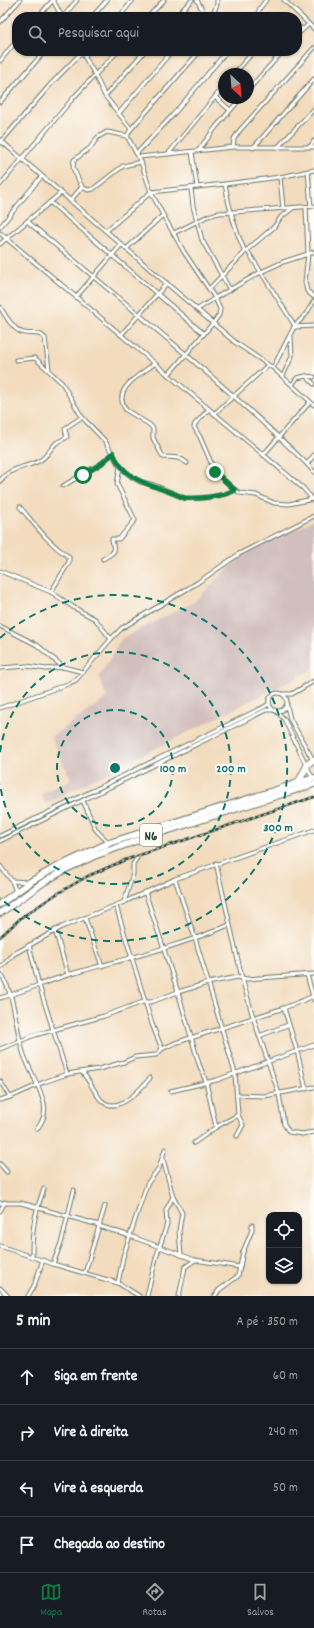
<!DOCTYPE html>
<html lang="pt">
<meta charset="utf-8">
<style>
:root{--surface:#171b24;--page:#20242c;--text:#f1f3f6;--muted:#9ea1a6;--line:#363941;--accent:#0b8043}
body{margin:0;font-family:Dekko,sans-serif;background:var(--page);color:var(--text)}
.controls{position:absolute;right:12px;bottom:12px;display:grid;overflow:hidden;border-radius:8px;box-shadow:0 1px 3px #0004}
.controls button{width:36px;height:36px;display:grid;place-items:center;padding:0;border:0;border-bottom:1px solid var(--line);background:var(--surface);color:var(--text);font:20px sans-serif}
.compass{position:absolute;left:218px;top:68px;width:36px;height:36px;border-radius:50%;background:var(--surface);box-shadow:0 1px 3px #0004;rotate:154deg}
.stop{position:absolute;width:12px;height:12px;margin:-9px;border:3px solid #0b8043;border-radius:50%;background:#fff}
.stop.end{background:#0b8043;border-color:#fff;box-shadow:0 1px 4px #0008}
.list{margin:0;padding:0;list-style:none}
h2{display:flex;justify-content:space-between;align-items:center;height:52px;margin:0;padding:0 16px;font-size:17px}
h2 small{font-size:13px;font-weight:400;color:var(--muted)}
.list li{display:grid;grid-template-columns:26px 1fr auto;gap:12px;align-items:center;box-sizing:border-box;height:56px;padding:0 16px;border-top:1px solid var(--line)}
.list b{display:block;font-size:15px;white-space:nowrap}
.list em{font-size:13px;font-style:normal;color:var(--muted)}
.icon{flex:none;width:22px;height:22px;fill:none;stroke:currentColor;stroke-width:2;stroke-linecap:round;stroke-linejoin:round}
.map{position:relative;flex:none;width:314px;height:1296px;overflow:hidden}
.search{position:absolute;background:var(--surface);box-shadow:0 1px 3px #0004;left:12px;right:12px;top:12px;height:44px;display:flex;align-items:center;gap:10px;box-sizing:border-box;padding:0 14px;border-radius:16px;color:var(--muted);font-size:15px}
.sheet{height:276px;background:var(--surface)}
nav{display:flex;justify-content:space-around;align-items:center;box-sizing:border-box;height:56px;border-top:1px solid var(--line);background:var(--surface);font-size:11px;color:var(--muted)}
nav a{display:grid;justify-items:center;gap:2px}
nav .on{color:var(--accent)}
.map>svg:first-child{display:block}
.industrial{fill:#d1bfbd}
.lines{fill:none;stroke-linecap:round;stroke-linejoin:round}
.street-casing{stroke:#697564;stroke-width:5}
.highway-casing{stroke:#697564;stroke-width:8}
.street{stroke:#fff;stroke-width:3}
.highway{stroke:#fff;stroke-width:6}
.rail-casing{stroke:#1f3d34;stroke-width:2.5}
.rail{stroke:#fdfcf7;stroke-width:1;stroke-dasharray:3;stroke-linecap:butt}
.route{stroke:#0b8043;stroke-width:5}
.ring{fill:none;stroke:#0f766e;stroke-width:2;stroke-dasharray:7 5}
.labels{text-anchor:middle;stroke-width:4;stroke-linejoin:round;paint-order:stroke}
.shield{fill:#fdfcf7;stroke:#62766e;stroke-width:1}
.shield-label{font-size:13px;font-weight:bold;fill:#1f3d34}
.centre{fill:#0f766e;stroke:#fdfcf7;stroke-width:2}
.ring-label{font-size:12px;text-anchor:middle;font-weight:bold;fill:#0f766e;stroke:#fdfcf7;stroke-width:4;stroke-linejoin:round;paint-order:stroke}
</style>
<div class="map">
<svg width="314" height="1296" viewBox="0 0 314 1296">
<rect width="100%" height="100%" fill="#fdfcf7"/>
<filter id="ink" filterUnits="userSpaceOnUse"><feTurbulence type="fractalNoise" baseFrequency=".025" numOctaves="2"/><feDisplacementMap in="SourceGraphic" scale="8" xChannelSelector="R" yChannelSelector="G"/><feConvolveMatrix kernelMatrix="1 2 1 2 8 2 1 2 1" color-interpolation-filters="sRGB"/></filter>
<filter id="wash" filterUnits="userSpaceOnUse"><feTurbulence type="fractalNoise" baseFrequency=".012" numOctaves="4" result="noise"/><feDisplacementMap in="SourceGraphic" scale="16" xChannelSelector="R" yChannelSelector="G"/><feGaussianBlur stdDeviation="0.9" result="paint"/><feColorMatrix in="noise" values="0 0 0 0 0 0 0 0 0 0 0 0 0 0 0 0 0 1.4 0 .05"/><feComposite in="paint" operator="in"/></filter>
<g filter="url(#wash)">
<rect width="100%" height="100%" fill="#f3dcbe"/>
<polygon class="industrial" points="314,520 314,669 45,804 41,794 71,779 51,737 107,698 99,677 122,638 194,602 241,556"/>
</g>
<g filter="url(#ink)">
<g class="lines">
<g class="street-casing">
<g id="street">
<polyline points="53,0 62,17"/>
<polyline points="197,0 206,17"/>
<polyline points="284,0 314,29"/>
<polyline points="38,17 53,0"/>
<polyline points="63,17 77,0"/>
<polyline points="92,17 107,0"/>
<polyline points="119,17 133,0"/>
<polyline points="148,17 164,0"/>
<polyline points="175,17 192,0"/>
<polyline points="212,17 217,4 217,0"/>
<polyline points="257,17 260,8 266,0"/>
<polyline points="0,22 20,0"/>
<polyline points="297,26 303,29"/>
<polyline points="297,35 309,24"/>
<polyline points="81,51 93,71 105,96 131,129 127,136 141,162 151,192 163,215 184,252 215,298 220,309 219,315 214,322 168,375"/>
<polyline points="85,56 89,51"/>
<polyline points="0,61 17,40"/>
<polyline points="234,74 254,51"/>
<polyline points="248,90 283,51"/>
<polyline points="105,96 145,51"/>
<polyline points="215,97 230,110"/>
<polyline points="0,102 45,51"/>
<polyline points="119,113 172,51"/>
<polyline points="131,129 200,51"/>
<polyline points="0,140 236,343 273,368 314,405"/>
<polyline points="0,143 50,85 82,52"/>
<polyline points="233,147 234,139 240,130 314,48"/>
<polyline points="310,147 314,141"/>
<polyline points="253,148 314,79"/>
<polyline points="277,148 314,109"/>
<polyline points="198,151 216,127 241,98"/>
<polyline points="192,152 197,187"/>
<polyline points="137,153 172,116 227,51"/>
<polyline points="168,154 224,86"/>
<polyline points="139,157 233,147 314,147"/>
<polyline points="308,171 311,207"/>
<polyline points="280,177 283,208"/>
<path d="M225,184C229,208 235,230 245,252"/>
<polyline points="0,185 74,97 118,51"/>
<polyline points="82,187 88,190 93,189 123,166 141,162"/>
<polyline points="191,188 193,206 202,240 230,290"/>
<polyline points="70,201 82,187 73,168 74,160 90,148 98,137 107,132 127,136"/>
<polyline points="50,202 204,334"/>
<polyline points="306,207 308,254 305,282 307,291 314,297"/>
<path d="M27,221C122,301 218,378 307,464L314,472"/>
<polyline points="0,227 41,177"/>
<polyline points="106,231 151,192 225,184 280,177 314,170"/>
<polyline points="0,233 278,467 303,488 314,501"/>
<polyline points="174,233 208,216 219,213 314,206"/>
<polyline points="0,244 61,193"/>
<polyline points="126,249 163,215"/>
<polyline points="247,250 295,326"/>
<polyline points="209,289 247,250 274,227 281,217 293,208"/>
<polyline points="76,297 121,245"/>
<path d="M0,307C5,315 12,328 21,332C30,336 38,330 45,338L49,369"/>
<polyline points="198,309 215,298 261,272 283,262 314,252"/>
<polyline points="294,327 314,326"/>
<polyline points="121,335 167,283"/>
<path d="M16,360L35,358L62,383L82,417L105,441L120,467L132,477L141,482L154,485L184,498C198,499 222,497 235,490"/>
<path d="M154,364C140,375 111,389 126,410L150,425L153,429V438L163,457C173,458 179,456 187,463"/>
<polyline points="273,368 294,327 306,314 314,301"/>
<polyline points="283,376 292,356 291,337"/>
<polyline points="306,376 314,377"/>
<polyline points="292,385 297,378 306,376 314,384"/>
<polyline points="209,409 195,424 194,427 200,437 215,472 235,490 240,493 256,495 274,503 289,504 313,499"/>
<polyline points="214,414 268,365"/>
<polyline points="263,455 310,402"/>
<polyline points="307,464 314,455"/>
<path d="M0,481C10,467 25,468 39,461C47,457 50,449 56,443C60,441 64,439 67,437L65,429L67,427L82,417"/>
<polyline points="63,486 102,463 113,453"/>
<path d="M20,507C37,527 48,543 69,557V562L51,592"/>
<polyline points="103,559 111,554 114,551 112,539 119,539 135,520 117,484 120,467"/>
<polyline points="0,571 51,592 73,607 95,619 111,639"/>
<polyline points="0,626 37,645 63,667 83,672"/>
<polyline points="0,668 27,666 46,669 63,667"/>
<circle cx="278" cy="702" r="9"/>
<polyline points="284,694 292,694 314,681"/>
<polyline points="287,706 290,719 313,760"/>
<polyline points="0,708 68,684 76,680 111,639 122,628 197,583 239,554 314,516"/>
<polyline points="276,711 284,719 313,779"/>
<polyline points="83,801 96,830 109,843"/>
<polyline points="0,836 264,707 269,704 269,701"/>
<polyline points="0,841 266,710 274,710"/>
<polyline points="216,863 242,978 253,1017 279,1094 284,1124 289,1132 302,1134 314,1132"/>
<polyline points="0,866 12,881 16,892"/>
<polyline points="175,879 195,938 235,1073 238,1115 243,1125 237,1136"/>
<polyline points="12,881 29,882"/>
<polyline points="145,892 178,992 199,1064 206,1082 216,1127"/>
<polyline points="124,902 133,874 133,864 137,858"/>
<polyline points="116,906 152,1024 162,1049"/>
<polyline points="85,918 102,966"/>
<polyline points="55,930 68,975"/>
<polyline points="29,945 39,985 67,1074"/>
<polyline points="0,968 14,954 62,927 124,902 175,879 314,830"/>
<path d="M0,973C16,995 15,1030 24,1055C30,1071 40,1087 44,1103C46,1114 43,1121 37,1129"/>
<polyline points="307,975 314,1000"/>
<path d="M0,998C26,991 51,979 78,972C128,958 181,946 229,925"/>
<polyline points="284,1008 297,1051 306,1089"/>
<polyline points="259,1036 288,1025"/>
<polyline points="0,1049 35,1035 104,1016 143,1002 151,1002 178,992 208,983 238,977 247,979 314,974"/>
<path d="M82,1072C89,1080 95,1093 101,1100C117,1116 140,1090 150,1078"/>
<polyline points="0,1081 10,1097"/>
<polyline points="171,1091 217,1080 314,1045"/>
<polyline points="238,1095 264,1096 314,1087"/>
<polyline points="0,1100 13,1096 44,1082 67,1074 99,1069 124,1062 135,1057 156,1055 162,1049 175,1043 284,1008 314,996"/>
<polyline points="194,1143 216,1127 238,1115"/>
<polyline points="163,1159 173,1197 182,1213 179,1231 181,1255"/>
<polyline points="0,1164 7,1172"/>
<polyline points="0,1203 21,1203 99,1225"/>
<polyline points="0,1211 5,1202"/>
<polyline points="99,1226 130,1236 195,1260 240,1267"/>
<polyline points="0,1246 53,1264 118,1283 139,1296"/>
<path d="M32,1256C32,1229 34,1215 44,1189"/>
<polyline points="53,1264 62,1240 74,1190"/>
<polyline points="85,1273 105,1206"/>
<polyline points="118,1283 123,1257 136,1217 147,1184 159,1168 165,1149"/>
<polyline points="0,1288 8,1296"/>
<polyline points="28,1296 34,1286 43,1260"/>
<polyline points="147,1296 156,1258 167,1224 166,1210 173,1197"/>
<polyline points="179,1296 185,1267 195,1260"/>
<polyline points="215,1296 219,1290 238,1276 243,1252 252,1230 252,1225"/>
</g>
</g>
<g class="highway-casing">
<g id="highway">
<polyline points="298,783 308,764 313,760"/>
<polyline points="0,904 30,882 53,869 109,843 314,778"/>
<polyline points="0,913 44,882 68,868 94,856 147,837 314,784"/>
</g>
</g>
<use href="#street" class="street"/>
<use href="#highway" class="highway"/>
<g class="rail-casing">
<polyline id="rail" points="0,937 22,917 55,895 88,876 125,860 314,797"/>
</g>
<use href="#rail" class="rail"/>
</g>
</g>
<g class="lines" filter="url(#ink)">
<path class="route" d="M83,475L102,463L113,453C127,485 155,484 184,498C198,499 222,497 235,490L215,472"/>
</g>
<g class="ring">
<circle cx="115" cy="768" r="58"/>
<path d="M0 752A116 116 0 1 1 0 784"/>
<path d="M0 638A173 173 0 1 1 0 898"/>
</g>
<g class="labels">
<rect class="shield" x="140" y="824" width="22" height="22" rx="3"/>
<g class="shield-label">
<text x="151" y="840">N6</text>
</g>
</g>
<circle cx="115" cy="768" r="6" class="centre"/>
<g class="ring-label">
<text x="173" y="772">100 m</text>
<text x="231" y="772">200 m</text>
<text x="278" y="831">300 m</text>
</g>
</svg>
<div class="controls">
<button><svg class="icon" aria-label="locate" viewBox="0 0 24 24"><circle cx="12" cy="12" r="6"/><path d="M12 2v4M12 18v4M2 12h4M18 12h4"/></svg></button>
<button><svg class="icon" aria-label="layers" viewBox="0 0 24 24"><path d="M12 4l9 5-9 5-9-5zM3 14l9 5 9-5"/></svg></button>
</div>
<svg class="compass" viewBox="-18 -18 36 36"><path d="M0-13l5 13h-10z" fill="#e53935"/><path d="M0 13l5-13h-10z" fill="#9ea1a6"/></svg>
<div class="stop" style="left:83px;top:475px"></div>
<div class="stop end" style="left:215px;top:472px"></div>
<div class="search"><svg class="icon" aria-label="search" viewBox="0 0 24 24"><circle cx="10" cy="10" r="6"/><path d="M15 15l6 6"/></svg>Pesquisar aqui</div>
</div>
<section class="sheet">
<h2>5 min<small>A pé · 350 m</small></h2>
<ul class="list">
<li><svg class="icon" aria-label="ahead" viewBox="0 0 24 24"><path d="M12 20V5M6 11l6-6 6 6"/></svg><div><b>Siga em frente</b></div><em>60 m</em></li>
<li><svg class="icon" aria-label="right" viewBox="0 0 24 24"><path d="M7 20v-9h11M14 6l5 5-5 5"/></svg><div><b>Vire à direita</b></div><em>240 m</em></li>
<li><svg class="icon" aria-label="left" viewBox="0 0 24 24"><path d="M17 20v-9H6M10 6l-5 5 5 5"/></svg><div><b>Vire à esquerda</b></div><em>50 m</em></li>
<li><svg class="icon" aria-label="arrive" viewBox="0 0 24 24"><path d="M6 21V4h12l-3 4 3 4H6"/></svg><div><b>Chegada ao destino</b></div></li>
</ul>
</section>
<nav>
<a class="on"><svg class="icon" aria-label="map" viewBox="0 0 24 24"><path d="M3 6l6-2 6 2 6-2v14l-6 2-6-2-6 2zM9 4v14M15 6v14"/></svg>Mapa</a>
<a><svg class="icon" aria-label="directions" viewBox="0 0 24 24"><path d="M12 3l9 9-9 9-9-9zM9 14v-3h6M13 9l2 2-2 2"/></svg>Rotas</a>
<a><svg class="icon" aria-label="saved" viewBox="0 0 24 24"><path d="M7 4h10v16l-5-4-5 4z"/></svg>Salvos</a>
</nav>
